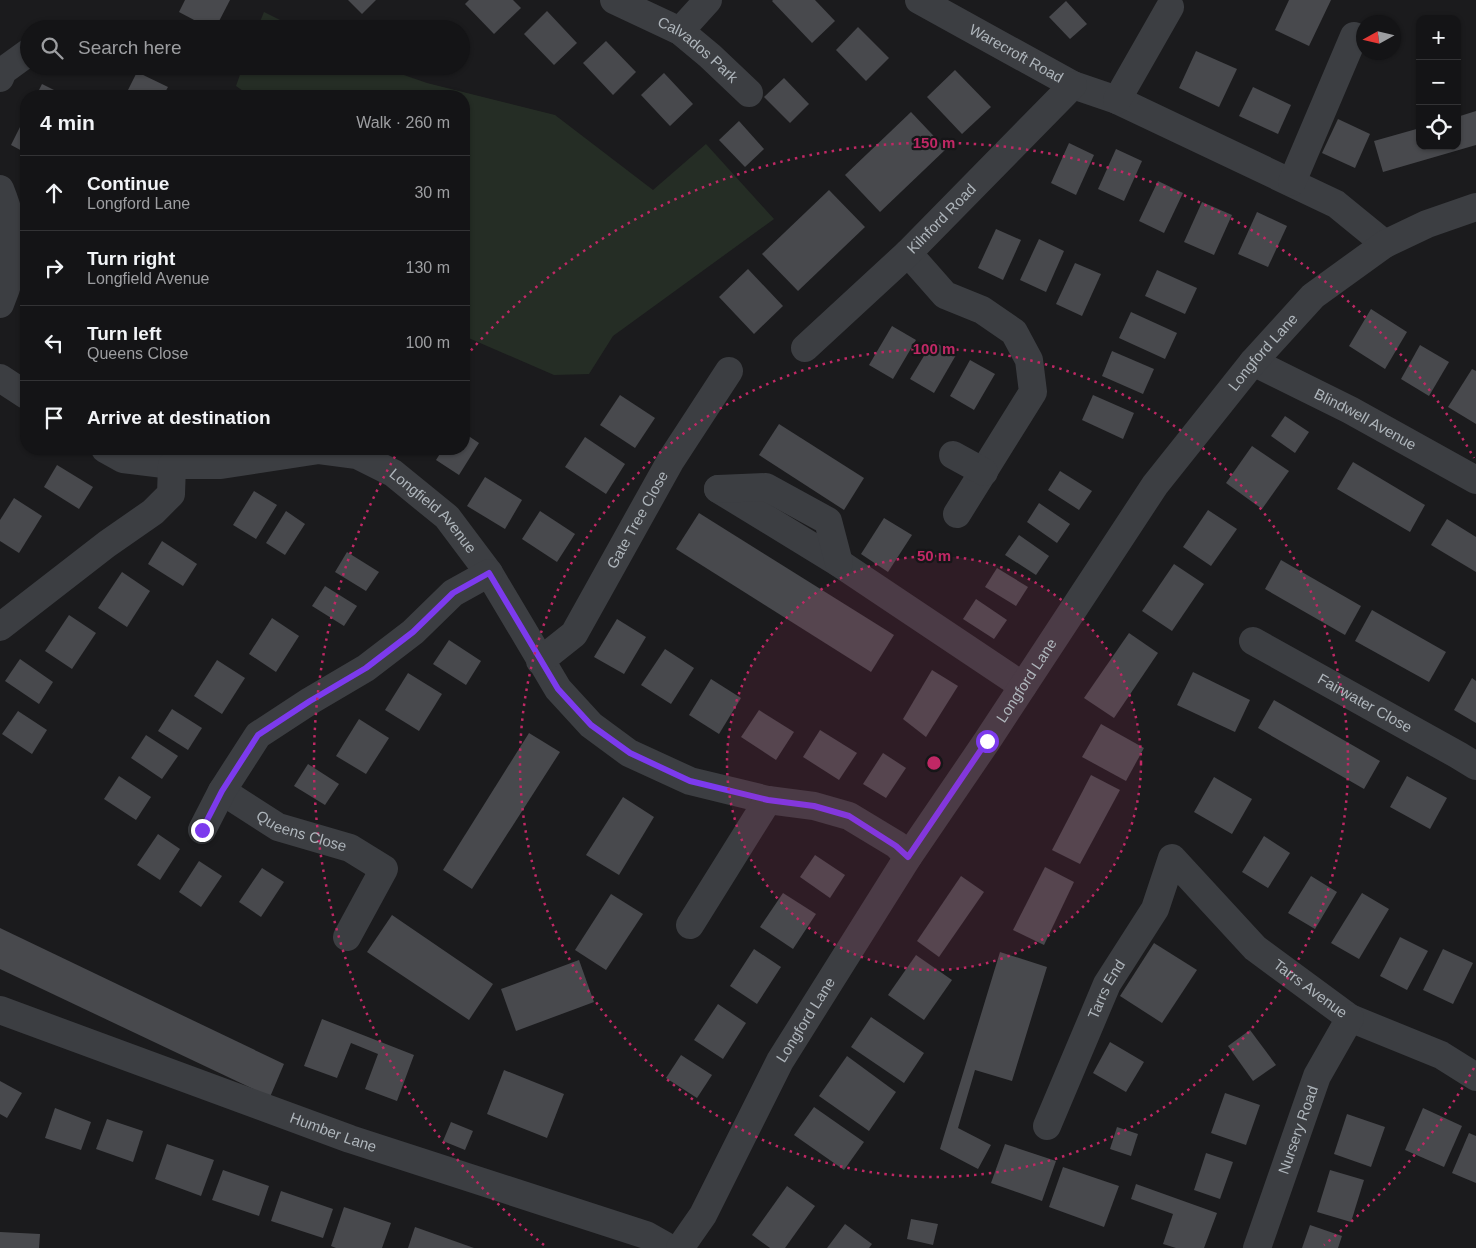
<!DOCTYPE html>
<meta charset="utf-8">
<style>
:root{--surface:#141416;--page:#1d1d1f;--text:#f1f3f6;--muted:#9d9ea1;--line:#333335}
body{margin:0;font-family:Helvetica,sans-serif;background:var(--page);color:var(--text)}
.controls{position:absolute;right:15px;top:15px;display:grid;overflow:hidden;border-radius:10px;box-shadow:0 1px 4px #0004}
.controls button{width:45px;height:45px;display:grid;place-items:center;padding:0;border:0;border-bottom:1px solid var(--line);background:var(--surface);color:var(--text);font:25px sans-serif}
.compass{position:absolute;left:1356px;top:15px;width:45px;height:45px;border-radius:50%;background:var(--surface);box-shadow:0 1px 4px #0004;rotate:262deg}
.stop{position:absolute;width:15px;height:15px;margin:-11px;border:4px solid #7c3aed;border-radius:50%;background:#fff}
.stop.end{background:#7c3aed;border-color:#fff;box-shadow:0 1px 5px #0008}
.list{margin:0;padding:0;list-style:none}
h2{display:flex;justify-content:space-between;align-items:center;height:65px;margin:0;padding:0 20px;font-size:21px}
h2 small{font-size:16px;font-weight:400;color:var(--muted)}
.list li{display:grid;grid-template-columns:32px 1fr auto;gap:15px;align-items:center;box-sizing:border-box;height:75px;padding:0 20px;border-top:1px solid var(--line)}
.list b{display:block;font-size:19px;white-space:nowrap}
.list p{margin:0;font-size:16px;white-space:nowrap;color:var(--muted)}
.list em{font-size:16px;font-style:normal;color:var(--muted)}
.icon{flex:none;width:28px;height:28px;fill:none;stroke:currentColor;stroke-width:2;stroke-linecap:round;stroke-linejoin:round}
.map{position:relative;flex:none;width:1476px;height:1248px;overflow:hidden}
.search{position:absolute;background:var(--surface);box-shadow:0 1px 4px #0004;left:20px;top:20px;width:450px;height:55px;display:flex;align-items:center;gap:12px;box-sizing:border-box;padding:0 18px;border-radius:28px;color:var(--muted);font-size:19px}
.panel{position:absolute;background:var(--surface);box-shadow:0 1px 4px #0004;left:20px;top:90px;width:450px;height:365px;border-radius:20px}
.map>svg:first-child{display:block}
.green{fill:#252d25}
.building{fill:#48494d}
.lines{fill:none;stroke-linecap:round;stroke-linejoin:round}
.minor{stroke:#3c3e42;stroke-width:28}
.route{stroke:#7c3aed;stroke-width:6}
.ring{fill:none;stroke:#c02865;stroke-width:2.5;stroke-dasharray:2.5 5}
.labels{text-anchor:middle;stroke-width:4.5;stroke-linejoin:round;paint-order:stroke}
.street-label{font-size:15px;fill:#aeb5bb;stroke:#161618}
.centre{fill:#c02865;stroke:#161618;stroke-width:2.5}
.ring-label{font-size:15px;text-anchor:middle;font-weight:bold;fill:#c02865;stroke:#161618;stroke-width:4.5;stroke-linejoin:round;paint-order:stroke}
</style>
<div class="map">
<svg width="1476" height="1248" viewBox="0 0 1476 1248">
<rect width="100%" height="100%" fill="#1b1b1d"/>
<g class="green">
<polygon points="264,12 298,29 257,29"/>
<polygon points="243,66 378,66 427,83 555,115 653,190 706,144 774,219 613,336 589,374 554,375 464,336 464,96 250,96 236,86"/>
</g>
<g class="building">
<polygon points="185,0 230,0 215,29 211,29 179,12"/>
<polygon points="348,0 376,0 362,14"/>
<polygon points="469,0 513,0 521,8 494,34 465,4"/>
<polygon points="773,0 815,0 835,21 812,43 772,1"/>
<polygon points="1289,0 1331,0 1309,46 1275,30"/>
<polygon points="1066,1 1087,24 1070,39 1049,17"/>
<polygon points="547,11 577,43 554,65 524,34"/>
<polygon points="858,27 889,58 866,81 836,50"/>
<polygon points="606,41 636,72 613,95 583,63"/>
<polygon points="1196,51 1237,69 1219,107 1179,88"/>
<polygon points="955,70 991,107 962,134 927,97"/>
<polygon points="137,72 168,87 163,96 125,96"/>
<polygon points="664,73 693,104 670,126 641,95"/>
<polygon points="784,78 809,104 790,123 764,97"/>
<polygon points="42,84 66,96 36,96"/>
<polygon points="1253,87 1291,105 1278,134 1239,116"/>
<polygon points="1476,111 1476,145 1383,172 1374,141 1420,128 1420,146 1457,146 1457,117"/>
<polygon points="911,112 946,149 880,212 845,175"/>
<polygon points="26,115 26,153 11,145"/>
<polygon points="1338,119 1370,134 1355,168 1322,153"/>
<polygon points="739,121 764,149 745,167 719,140"/>
<polygon points="1069,143 1094,155 1076,195 1051,183"/>
<polygon points="1116,149 1142,161 1124,201 1098,189"/>
<polygon points="1158,181 1183,193 1164,233 1139,221"/>
<polygon points="829,190 865,227 798,291 762,254"/>
<polygon points="1202,202 1232,215 1214,255 1184,242"/>
<polygon points="1257,212 1287,226 1268,267 1238,254"/>
<polygon points="996,229 1021,240 1003,280 978,268"/>
<polygon points="1039,239 1064,251 1046,292 1020,280"/>
<polygon points="1075,263 1101,274 1082,316 1056,304"/>
<polygon points="748,269 783,306 754,334 719,297"/>
<polygon points="1157,270 1197,288 1185,314 1145,296"/>
<polygon points="1371,309 1407,332 1385,369 1349,346"/>
<polygon points="1131,312 1177,333 1165,359 1119,338"/>
<polygon points="892,326 916,340 893,379 869,365"/>
<polygon points="933,341 956,355 934,393 910,379"/>
<polygon points="1420,345 1449,362 1429,396 1401,379"/>
<polygon points="1112,351 1154,369 1143,394 1102,376"/>
<polygon points="970,360 995,374 974,410 950,396"/>
<polygon points="1472,369 1476,371 1476,424 1448,407"/>
<polygon points="620,395 655,418 635,448 600,425"/>
<polygon points="1093,395 1134,413 1123,439 1082,420"/>
<polygon points="1285,416 1309,432 1295,453 1271,436"/>
<polygon points="779,424 864,478 844,510 759,455"/>
<polygon points="464,433 479,443 459,475 436,460 443,449 464,449"/>
<polygon points="585,437 625,464 606,494 565,467"/>
<polygon points="1252,446 1289,471 1262,509 1226,483"/>
<polygon points="1353,462 1425,505 1410,532 1337,489"/>
<polygon points="57,465 93,487 79,509 44,487"/>
<polygon points="1060,471 1092,491 1079,510 1048,490"/>
<polygon points="485,477 522,500 505,529 467,506"/>
<polygon points="254,491 277,505 256,539 233,525"/>
<polygon points="14,498 42,516 19,553 0,541 0,520"/>
<polygon points="1039,503 1070,524 1057,543 1027,522"/>
<polygon points="1208,510 1237,529 1211,566 1183,547"/>
<polygon points="286,511 305,524 285,555 266,543"/>
<polygon points="540,511 575,534 557,562 522,539"/>
<polygon points="699,513 894,635 871,672 676,549"/>
<polygon points="884,518 912,535 888,572 861,554"/>
<polygon points="1447,519 1476,537 1476,572 1431,545"/>
<polygon points="1019,535 1049,556 1036,575 1005,555"/>
<polygon points="162,541 197,564 183,586 148,564"/>
<polygon points="347,552 379,572 366,591 335,572"/>
<polygon points="1281,560 1361,606 1345,635 1265,589"/>
<polygon points="1174,564 1204,584 1172,631 1142,611"/>
<polygon points="997,568 1028,587 1016,606 985,587"/>
<polygon points="122,572 150,591 127,627 98,608"/>
<polygon points="325,586 357,606 344,626 312,606"/>
<polygon points="976,599 1007,620 994,639 963,619"/>
<polygon points="1372,610 1446,652 1429,682 1355,641"/>
<polygon points="69,615 96,633 72,669 45,651"/>
<polygon points="272,618 299,636 276,672 249,654"/>
<polygon points="617,619 646,637 624,674 594,657"/>
<polygon points="1129,633 1158,653 1114,718 1084,698"/>
<polygon points="449,640 481,661 466,685 433,664"/>
<polygon points="665,649 694,668 671,704 641,685"/>
<polygon points="20,659 53,682 39,704 5,681"/>
<polygon points="217,660 245,678 222,714 194,696"/>
<polygon points="932,670 958,686 926,737 903,719"/>
<polygon points="1193,672 1250,700 1235,732 1177,705"/>
<polygon points="408,673 442,694 419,731 385,710"/>
<polygon points="1472,678 1476,681 1476,723 1454,710"/>
<polygon points="711,679 741,698 719,734 689,715"/>
<polygon points="1274,700 1380,761 1364,789 1258,728"/>
<polygon points="172,709 202,728 188,750 158,731"/>
<polygon points="759,710 794,732 776,760 741,737"/>
<polygon points="18,711 47,730 32,754 2,734"/>
<polygon points="359,719 389,738 366,774 336,756"/>
<polygon points="1101,724 1144,748 1126,781 1082,757"/>
<polygon points="820,730 857,753 839,780 803,757"/>
<polygon points="529,733 560,752 472,889 443,870"/>
<polygon points="146,735 178,756 162,779 131,758"/>
<polygon points="883,753 906,768 886,798 863,784"/>
<polygon points="308,764 339,784 325,805 294,786"/>
<polygon points="1091,775 1120,790 1080,864 1052,850"/>
<polygon points="119,776 151,797 136,820 104,799"/>
<polygon points="1407,776 1447,798 1430,829 1390,807"/>
<polygon points="1214,777 1252,799 1232,834 1194,812"/>
<polygon points="623,797 654,817 619,875 586,855"/>
<polygon points="158,834 180,849 160,880 137,865"/>
<polygon points="1264,836 1290,853 1268,888 1242,872"/>
<polygon points="815,855 845,875 830,898 800,877"/>
<polygon points="199,861 222,876 201,907 179,892"/>
<polygon points="1045,867 1074,882 1044,945 1013,930"/>
<polygon points="262,868 284,882 261,917 239,902"/>
<polygon points="961,876 984,892 939,957 917,941"/>
<polygon points="1311,876 1337,892 1315,929 1288,913"/>
<polygon points="783,893 816,914 793,949 760,927"/>
<polygon points="1362,893 1389,909 1359,959 1331,943"/>
<polygon points="611,894 643,914 606,970 575,950"/>
<polygon points="392,915 493,984 469,1020 367,952"/>
<polygon points="0,928 284,1064 270,1097 0,969"/>
<polygon points="1400,937 1428,951 1407,990 1380,976"/>
<polygon points="1154,943 1197,970 1162,1023 1120,996"/>
<polygon points="754,949 781,967 757,1004 730,986"/>
<polygon points="1443,949 1473,963 1453,1004 1423,990"/>
<polygon points="1000,952 1047,967 1012,1081 975,1070 958,1128 991,1145 978,1169 940,1149"/>
<polygon points="916,955 952,980 924,1020 888,995"/>
<polygon points="579,960 594,1002 516,1031 501,989"/>
<polygon points="718,1004 746,1023 723,1059 694,1040"/>
<polygon points="871,1017 924,1053 904,1083 851,1047"/>
<polygon points="322,1019 414,1055 397,1101 365,1089 378,1054 351,1043 337,1078 304,1066"/>
<polygon points="1250,1030 1276,1065 1253,1081 1228,1046"/>
<polygon points="1110,1042 1144,1062 1126,1092 1093,1073"/>
<polygon points="681,1055 712,1075 697,1098 666,1078"/>
<polygon points="847,1056 896,1092 869,1131 819,1096"/>
<polygon points="504,1070 564,1094 547,1138 487,1114"/>
<polygon points="0,1081 22,1093 7,1118 0,1114"/>
<polygon points="1225,1093 1260,1105 1246,1145 1211,1133"/>
<polygon points="814,1107 864,1142 844,1170 794,1135"/>
<polygon points="55,1108 91,1122 81,1150 45,1138"/>
<polygon points="1423,1108 1462,1126 1444,1167 1405,1150"/>
<polygon points="1347,1114 1385,1127 1371,1167 1334,1154"/>
<polygon points="107,1119 143,1131 133,1162 96,1149"/>
<polygon points="451,1122 473,1131 465,1150 443,1141"/>
<polygon points="1117,1127 1138,1134 1131,1156 1110,1149"/>
<polygon points="1469,1133 1476,1136 1476,1183 1452,1173"/>
<polygon points="167,1144 214,1160 201,1196 155,1179"/>
<polygon points="1005,1144 1056,1161 1042,1201 991,1183"/>
<polygon points="1206,1153 1233,1162 1220,1199 1194,1190"/>
<polygon points="1063,1167 1119,1186 1104,1227 1049,1207"/>
<polygon points="223,1170 269,1186 259,1216 212,1200"/>
<polygon points="1330,1170 1364,1180 1351,1222 1317,1212"/>
<polygon points="1136,1184 1217,1213 1204,1248 1176,1248 1163,1244 1173,1214 1131,1199"/>
<polygon points="787,1186 815,1206 785,1248 770,1248 752,1235"/>
<polygon points="281,1191 333,1209 323,1238 271,1221"/>
<polygon points="344,1207 391,1223 382,1248 336,1248 331,1246"/>
<polygon points="911,1219 938,1224 933,1245 907,1239"/>
<polygon points="845,1224 872,1244 869,1248 827,1248"/>
<polygon points="1310,1225 1342,1236 1338,1248 1302,1248"/>
<polygon points="415,1227 474,1248 408,1248"/>
<polygon points="0,1232 40,1234 39,1248 0,1248"/>
</g>
<g class="lines">
<g class="minor">
<path id="s1" d="M614,0L680,31L710,56L749,93"/>
<path id="s2" d="M919,0L1073,85L1117,100L1336,204L1385,244"/>
<polyline points="680,31 708,0"/>
<polyline points="0,78 3,71 29,52"/>
<polyline points="1117,100 1170,7"/>
<polyline points="1292,182 1354,36"/>
<path d="M0,189C18,234 19,259 0,304"/>
<polyline points="908,253 945,295 982,310 1014,332 1029,360 1033,392 957,514"/>
<path id="s3" d="M805,348L908,253L1073,85"/>
<path id="s4" d="M1253,362L1350,410L1476,480"/>
<polyline points="0,378 26,395"/>
<polyline points="105,449 123,459 172,465"/>
<polyline points="953,455 984,472"/>
<polyline points="718,489 839,563 1023,686"/>
<polyline points="718,489 766,487 828,521 839,563"/>
<path id="s5" d="M0,627L107,544L153,512L171,494L172,465H221L319,450L357,455L393,473L447,517L489,573L558,689L591,725L629,753L690,781L768,800L814,806L849,816L897,845L908,857"/>
<path id="s6" d="M1253,641L1458,755L1476,766"/>
<path id="s7" d="M540,661L574,634L671,460L729,371"/>
<path id="s8" d="M222,791L278,827L350,848L384,869L347,937"/>
<polyline points="202,830 222,791 258,735 310,701 366,668 413,632 453,593 489,573"/>
<polyline points="690,925 768,800"/>
<path id="s9" d="M0,1010L350,1139L646,1235L669,1248"/>
<path id="s10" d="M1047,1126L1107,984L1155,909L1172,858L1255,948L1350,1018L1441,1055L1476,1077"/>
<path id="s11" d="M680,1248L703,1215L780,1061L908,857L987,741L1155,485L1253,362L1313,296L1385,244L1427,224L1476,207"/>
<path id="s12" d="M1257,1248L1317,1076L1350,1018"/>
</g>
</g>
<g class="lines">
<polyline class="route" points="202,830 222,791 258,735 310,701 366,668 413,632 453,593 489,573 558,689 591,725 630,753 690,781 768,800 814,806 849,816 896,846 908,857 987,741"/>
</g>
<circle cx="934" cy="763" r="207" fill="#c02865" fill-opacity=".12"/>
<g class="ring">
<circle cx="934" cy="763" r="207"/>
<circle cx="934" cy="763" r="414"/>
<path d="M1474 1068A620 620 0 0 1 1324 1245M544 1245A620 620 0 0 1 397 453M466 356A620 620 0 0 1 1474 458"/>
</g>
<g class="labels">
<g class="street-label">
<text dy="5" stroke="none"><textPath href="#s1" startOffset="98">Calvados Park</textPath></text>
<text dy="5" stroke="none"><textPath href="#s2" startOffset="111">Warecroft Road</textPath></text>
<text dy="5" stroke="none"><textPath href="#s3" startOffset="188">Kilnford Road</textPath></text>
<text dy="5" stroke="none"><textPath href="#s11" startOffset="1071">Longford Lane</textPath></text>
<text dy="5" stroke="none"><textPath href="#s4" startOffset="126">Blindwell Avenue</textPath></text>
<text dy="5" stroke="none"><textPath href="#s5" startOffset="528">Longfield Avenue</textPath></text>
<text dy="5" stroke="none"><textPath href="#s7" startOffset="174">Gate Tree Close</textPath></text>
<text dy="5" stroke="none"><textPath href="#s11" startOffset="666">Longford Lane</textPath></text>
<text dy="5" stroke="none"><textPath href="#s6" startOffset="128">Fairwater Close</textPath></text>
<text dy="5" stroke="none"><textPath href="#s8" startOffset="90">Queens Close</textPath></text>
<text dy="5" stroke="none"><textPath href="#s10" startOffset="488">Tarrs Avenue</textPath></text>
<text dy="5" stroke="none"><textPath href="#s10" startOffset="149">Tarrs End</textPath></text>
<text dy="5" stroke="none"><textPath href="#s11" startOffset="261">Longford Lane</textPath></text>
<text dy="5" stroke="none"><textPath href="#s12" startOffset="125">Nursery Road</textPath></text>
<text dy="5" stroke="none"><textPath href="#s9" startOffset="355">Humber Lane</textPath></text>
</g>
</g>
<circle cx="934" cy="763" r="8" class="centre"/>
<g class="ring-label">
<text x="934" y="148">150 m</text>
<text x="934" y="354">100 m</text>
<text x="934" y="561">50 m</text>
</g>
</svg>
<div class="controls">
<button>+</button>
<button>−</button>
<button><svg class="icon" aria-label="locate" viewBox="0 0 24 24"><circle cx="12" cy="12" r="6"/><path d="M12 2v4M12 18v4M2 12h4M18 12h4"/></svg></button>
</div>
<svg class="compass" viewBox="-18 -18 36 36"><path d="M0-13l5 13h-10z" fill="#e53935"/><path d="M0 13l5-13h-10z" fill="#9d9ea1"/></svg>
<div class="stop" style="left:987px;top:741px"></div>
<div class="stop end" style="left:202px;top:830px"></div>
<div class="search"><svg class="icon" aria-label="search" viewBox="0 0 24 24"><circle cx="10" cy="10" r="6"/><path d="M15 15l6 6"/></svg>Search here</div>
<section class="panel">
<h2>4 min<small>Walk · 260 m</small></h2>
<ul class="list">
<li><svg class="icon" aria-label="ahead" viewBox="0 0 24 24"><path d="M12 20V5M6 11l6-6 6 6"/></svg><div><b>Continue</b><p>Longford Lane</p></div><em>30 m</em></li>
<li><svg class="icon" aria-label="right" viewBox="0 0 24 24"><path d="M7 20v-9h11M14 6l5 5-5 5"/></svg><div><b>Turn right</b><p>Longfield Avenue</p></div><em>130 m</em></li>
<li><svg class="icon" aria-label="left" viewBox="0 0 24 24"><path d="M17 20v-9H6M10 6l-5 5 5 5"/></svg><div><b>Turn left</b><p>Queens Close</p></div><em>100 m</em></li>
<li><svg class="icon" aria-label="arrive" viewBox="0 0 24 24"><path d="M6 21V4h12l-3 4 3 4H6"/></svg><div><b>Arrive at destination</b></div></li>
</ul>
</section>
</div>
